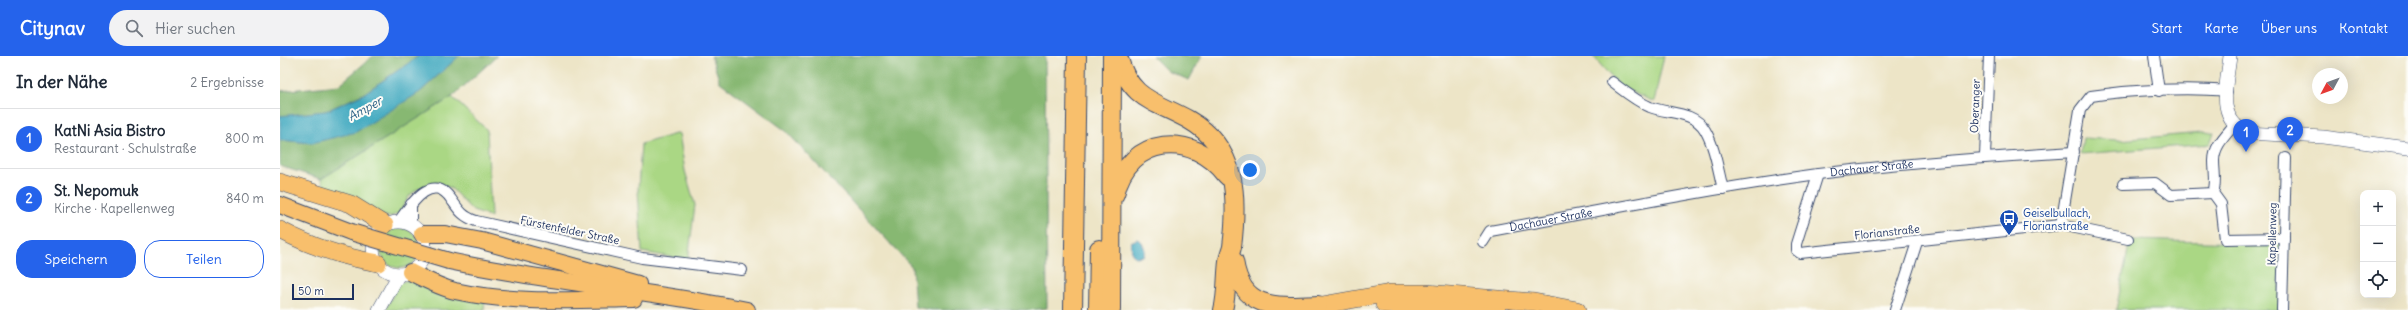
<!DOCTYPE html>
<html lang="de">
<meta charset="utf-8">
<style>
:root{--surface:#fff;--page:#f2f2f3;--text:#1f2937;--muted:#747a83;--line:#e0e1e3;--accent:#2563eb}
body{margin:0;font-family:Delius,sans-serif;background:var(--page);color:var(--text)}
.controls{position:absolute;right:12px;bottom:12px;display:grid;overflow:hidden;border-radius:8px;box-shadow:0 4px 16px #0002}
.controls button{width:36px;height:36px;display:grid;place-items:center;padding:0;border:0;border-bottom:1px solid var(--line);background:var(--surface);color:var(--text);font:20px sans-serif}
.compass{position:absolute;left:2032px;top:12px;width:36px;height:36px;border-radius:50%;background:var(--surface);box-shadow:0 4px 16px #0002;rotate:229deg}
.scale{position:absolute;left:12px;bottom:10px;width:62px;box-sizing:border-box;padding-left:4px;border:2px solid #1b2f5e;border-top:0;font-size:11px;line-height:14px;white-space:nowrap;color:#1b2f5e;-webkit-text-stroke:3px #fdfcf7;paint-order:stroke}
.you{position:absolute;left:970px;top:114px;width:14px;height:14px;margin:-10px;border:3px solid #fff;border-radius:50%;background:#1a73e8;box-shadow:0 0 0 6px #1a73e833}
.badge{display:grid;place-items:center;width:26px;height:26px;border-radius:50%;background:var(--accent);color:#fff;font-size:13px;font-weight:700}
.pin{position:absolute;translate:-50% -33px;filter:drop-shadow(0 1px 2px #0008)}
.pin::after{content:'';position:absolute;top:21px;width:14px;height:12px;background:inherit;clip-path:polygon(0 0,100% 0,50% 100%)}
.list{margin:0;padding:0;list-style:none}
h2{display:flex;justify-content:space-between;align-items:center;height:52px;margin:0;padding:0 16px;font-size:17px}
h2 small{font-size:13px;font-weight:400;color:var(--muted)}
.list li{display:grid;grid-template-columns:26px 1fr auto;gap:12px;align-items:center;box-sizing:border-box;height:60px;padding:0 16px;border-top:1px solid var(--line)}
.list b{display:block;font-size:15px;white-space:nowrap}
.list p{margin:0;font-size:13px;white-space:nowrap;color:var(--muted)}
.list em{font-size:13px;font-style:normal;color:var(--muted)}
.actions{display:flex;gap:8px;padding:12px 16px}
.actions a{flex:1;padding:9px 0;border:1px solid var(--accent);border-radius:16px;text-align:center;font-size:14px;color:var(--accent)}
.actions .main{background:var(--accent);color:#fff}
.icon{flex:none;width:22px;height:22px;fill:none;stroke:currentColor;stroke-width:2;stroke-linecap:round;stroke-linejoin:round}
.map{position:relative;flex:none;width:2128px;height:254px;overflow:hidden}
header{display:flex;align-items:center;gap:24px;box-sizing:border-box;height:56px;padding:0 20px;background:var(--accent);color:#fff}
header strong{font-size:19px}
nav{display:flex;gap:22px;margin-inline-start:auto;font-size:14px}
.search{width:280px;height:36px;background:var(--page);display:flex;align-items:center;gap:10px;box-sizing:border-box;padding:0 14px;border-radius:22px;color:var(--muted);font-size:15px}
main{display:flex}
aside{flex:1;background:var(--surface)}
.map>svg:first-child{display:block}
.green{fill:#aad784;stroke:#628371}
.forest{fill:#87b872;stroke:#517468}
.water{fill:#40a9c0;stroke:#2e6c8f}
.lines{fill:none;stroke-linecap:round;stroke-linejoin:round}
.minor-casing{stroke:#3a4a6e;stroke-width:12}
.tertiary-casing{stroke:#3a4a6e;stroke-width:14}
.primary-casing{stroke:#3a4a6e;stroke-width:18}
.trunk-casing{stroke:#3a4a6e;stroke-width:18}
.motorway-casing{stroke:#3a4a6e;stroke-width:20}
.minor{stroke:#fff;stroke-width:10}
.tertiary{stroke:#fff;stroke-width:13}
.primary{stroke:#f8bf6c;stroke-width:16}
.trunk{stroke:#f8bf6c;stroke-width:17}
.motorway{stroke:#f8bf6c;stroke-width:18}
.primary-bridge-casing{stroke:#3a4a6e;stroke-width:18;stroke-linecap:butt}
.primary-bridge{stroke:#f8bf6c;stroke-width:16}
.labels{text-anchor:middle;stroke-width:4;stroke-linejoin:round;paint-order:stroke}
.street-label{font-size:11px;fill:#1b2f5e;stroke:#fdfcf7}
.transit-label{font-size:11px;fill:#164399;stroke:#fdfcf7;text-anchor:start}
.water-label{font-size:12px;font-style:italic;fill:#2a6085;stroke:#fdfcf7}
</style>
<header>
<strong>Citynav</strong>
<div class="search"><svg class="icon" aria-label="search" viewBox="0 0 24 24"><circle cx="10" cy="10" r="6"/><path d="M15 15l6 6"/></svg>Hier suchen</div>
<nav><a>Start</a><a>Karte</a><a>Über uns</a><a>Kontakt</a></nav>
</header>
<main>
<aside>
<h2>In der Nähe<small>2 Ergebnisse</small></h2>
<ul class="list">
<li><span class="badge">1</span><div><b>KatNi Asia Bistro</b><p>Restaurant · Schulstraße</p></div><em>800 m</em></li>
<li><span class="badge">2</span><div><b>St. Nepomuk</b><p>Kirche · Kapellenweg</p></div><em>840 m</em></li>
</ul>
<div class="actions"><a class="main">Speichern</a><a>Teilen</a></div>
</aside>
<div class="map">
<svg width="2128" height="254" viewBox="0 0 2128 254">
<rect width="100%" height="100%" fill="#fdfcf7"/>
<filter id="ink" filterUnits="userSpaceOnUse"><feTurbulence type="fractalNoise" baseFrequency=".025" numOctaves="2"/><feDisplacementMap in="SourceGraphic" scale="8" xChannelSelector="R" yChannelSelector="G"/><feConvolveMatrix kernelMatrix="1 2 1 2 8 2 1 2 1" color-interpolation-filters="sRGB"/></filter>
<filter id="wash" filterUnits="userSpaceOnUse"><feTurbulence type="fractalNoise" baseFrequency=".012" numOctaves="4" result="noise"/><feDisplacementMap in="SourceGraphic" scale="16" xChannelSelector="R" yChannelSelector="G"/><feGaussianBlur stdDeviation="0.9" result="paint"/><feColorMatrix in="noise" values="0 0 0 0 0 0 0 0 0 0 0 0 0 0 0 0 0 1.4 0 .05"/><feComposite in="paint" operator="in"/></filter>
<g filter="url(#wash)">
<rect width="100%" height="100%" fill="#ede5c7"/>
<g class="green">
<polygon points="1313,0 1384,0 1374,46 1339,30"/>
<polygon points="172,41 207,74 211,161 193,155 172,133 156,126 138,133 130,139 119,157 110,161 102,160 79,146 44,131 41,123"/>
<polygon points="1934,76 1930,88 1800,98 1803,82 1839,84"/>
<polygon points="399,77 405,115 415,149 408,204 362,196 358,134 361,88"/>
<circle cx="120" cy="192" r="20"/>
<polygon points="1850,184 2001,188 1999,254 1836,254"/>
<polygon points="134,223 205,243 204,254 105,254 120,226"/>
</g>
<g class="forest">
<polygon points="93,0 139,0 83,38 46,55 0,60 0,35 59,29"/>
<polygon points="179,0 217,0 172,41 41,123 0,110 0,84 32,87 140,36"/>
<polygon points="431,0 765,0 767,252 752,254 651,254 635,251 632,211 506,75 440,26"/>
<polygon points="872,0 922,0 909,24 887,15"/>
</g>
<g class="water">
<polygon points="139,0 179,0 140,36 76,76 32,87 0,84 0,60 46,55 82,39"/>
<polygon points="857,183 862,186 865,194 863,200 856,201 852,198 851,186"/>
</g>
</g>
<g filter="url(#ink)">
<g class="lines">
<g class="minor-casing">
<g id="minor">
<polyline points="1874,0 1879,35"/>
<path d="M1332,26C1344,35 1356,45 1370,51C1388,58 1414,55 1425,74C1435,91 1438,114 1443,133"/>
<path d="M1954,69C1945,80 1934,90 1934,105C1934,117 1937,126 1933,137L1941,148L1945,183L2004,182"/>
<polyline points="1705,101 1709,0"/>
<polyline points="1538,118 1516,188 1516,194 1520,197 1781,169 1848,183"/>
<polyline points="1843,128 1875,127 1891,139 1933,137"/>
<path d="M119,165C130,150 151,115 171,143C179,154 182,160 196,165L362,202L462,214"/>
<polyline points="131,168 131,148"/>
<path d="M1781,169L1800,54L1811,40C1849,34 1909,31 1947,35"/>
<path id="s1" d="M1203,186L1210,175C1319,155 1428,133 1538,118C1623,107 1709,101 1794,96"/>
<polyline points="1615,254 1637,186"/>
<polyline points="2002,254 2006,102"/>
</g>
</g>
<g class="tertiary-casing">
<g id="tertiary">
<path d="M1950,0C1947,29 1935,61 1967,77L2043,81L2128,92"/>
<circle cx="119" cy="192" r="26"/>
<polyline points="99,254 119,218"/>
</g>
</g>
<g class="primary-casing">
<g id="primary">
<polyline points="0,149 71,176"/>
<polyline points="142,178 165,178 202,185 358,228"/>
<path d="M169,205C267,226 368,234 467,254"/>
<path d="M130,216C144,223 159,231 175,235C234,248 295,244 354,243"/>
</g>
</g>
<g class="trunk-casing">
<g id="trunk">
<polyline points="0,126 71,148 105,169"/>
<path d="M0,174C32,191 62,201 98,207"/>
<polyline points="1104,248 1217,254"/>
<polyline points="1025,252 1110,237 1146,237 1254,246 1297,254"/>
</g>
</g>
<g class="motorway-casing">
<g id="motorway">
<path d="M838,0C850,44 875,45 909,64C958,92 958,142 952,191C951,196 948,201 948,206C946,221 947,239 943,254"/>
<path d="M835,138C849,79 913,74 947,120"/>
<path d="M954,205C962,254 994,251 1038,249"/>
<polyline points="793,254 797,0"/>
<polyline points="818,254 819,193"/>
<polyline points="831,254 832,0"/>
</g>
</g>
<use href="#minor" class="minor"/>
<use href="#tertiary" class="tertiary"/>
<use href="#primary" class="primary"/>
<use href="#trunk" class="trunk"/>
<use href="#motorway" class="motorway"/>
<g class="primary-bridge-casing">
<polyline id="primary-bridge" points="71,176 169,205"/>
</g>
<use href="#primary-bridge" class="primary-bridge"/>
</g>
</g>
<defs>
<g id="bus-pin" transform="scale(1)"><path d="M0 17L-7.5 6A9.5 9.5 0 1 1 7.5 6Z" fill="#1a4fb4" stroke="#fdfcf7"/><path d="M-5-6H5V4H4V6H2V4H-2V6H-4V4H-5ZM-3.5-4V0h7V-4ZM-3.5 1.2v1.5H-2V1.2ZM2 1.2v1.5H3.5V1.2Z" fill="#fff"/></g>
</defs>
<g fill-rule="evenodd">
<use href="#bus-pin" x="1729" y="163"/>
</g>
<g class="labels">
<g class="street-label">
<text transform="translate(1695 50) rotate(-88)" y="4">Oberanger</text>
<text dy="4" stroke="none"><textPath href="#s1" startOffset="400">Dachauer Straße</textPath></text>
<text dy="4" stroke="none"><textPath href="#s1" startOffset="75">Dachauer Straße</textPath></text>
<text transform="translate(290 174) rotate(12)" y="4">Fürstenfelder Straße</text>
<text transform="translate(1607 176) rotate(-6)" y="4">Florianstraße</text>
<text transform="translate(1992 178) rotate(-89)" y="4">Kapellenweg</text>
</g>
<g class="transit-label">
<text x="1743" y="161">Geiselbullach,<tspan x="1743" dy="13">Florianstraße</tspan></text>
</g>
<g class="water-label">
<text transform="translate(85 53) rotate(-29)" y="4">Amper</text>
</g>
</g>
</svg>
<div class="controls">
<button>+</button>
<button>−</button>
<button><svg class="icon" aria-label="locate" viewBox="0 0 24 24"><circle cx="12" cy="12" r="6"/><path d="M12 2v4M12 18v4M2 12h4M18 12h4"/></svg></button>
</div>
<svg class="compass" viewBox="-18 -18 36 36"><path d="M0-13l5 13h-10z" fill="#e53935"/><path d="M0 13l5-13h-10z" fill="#747a83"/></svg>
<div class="scale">50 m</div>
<div class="you"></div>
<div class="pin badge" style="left:1966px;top:96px">1</div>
<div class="pin badge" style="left:2010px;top:94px">2</div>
</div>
</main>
